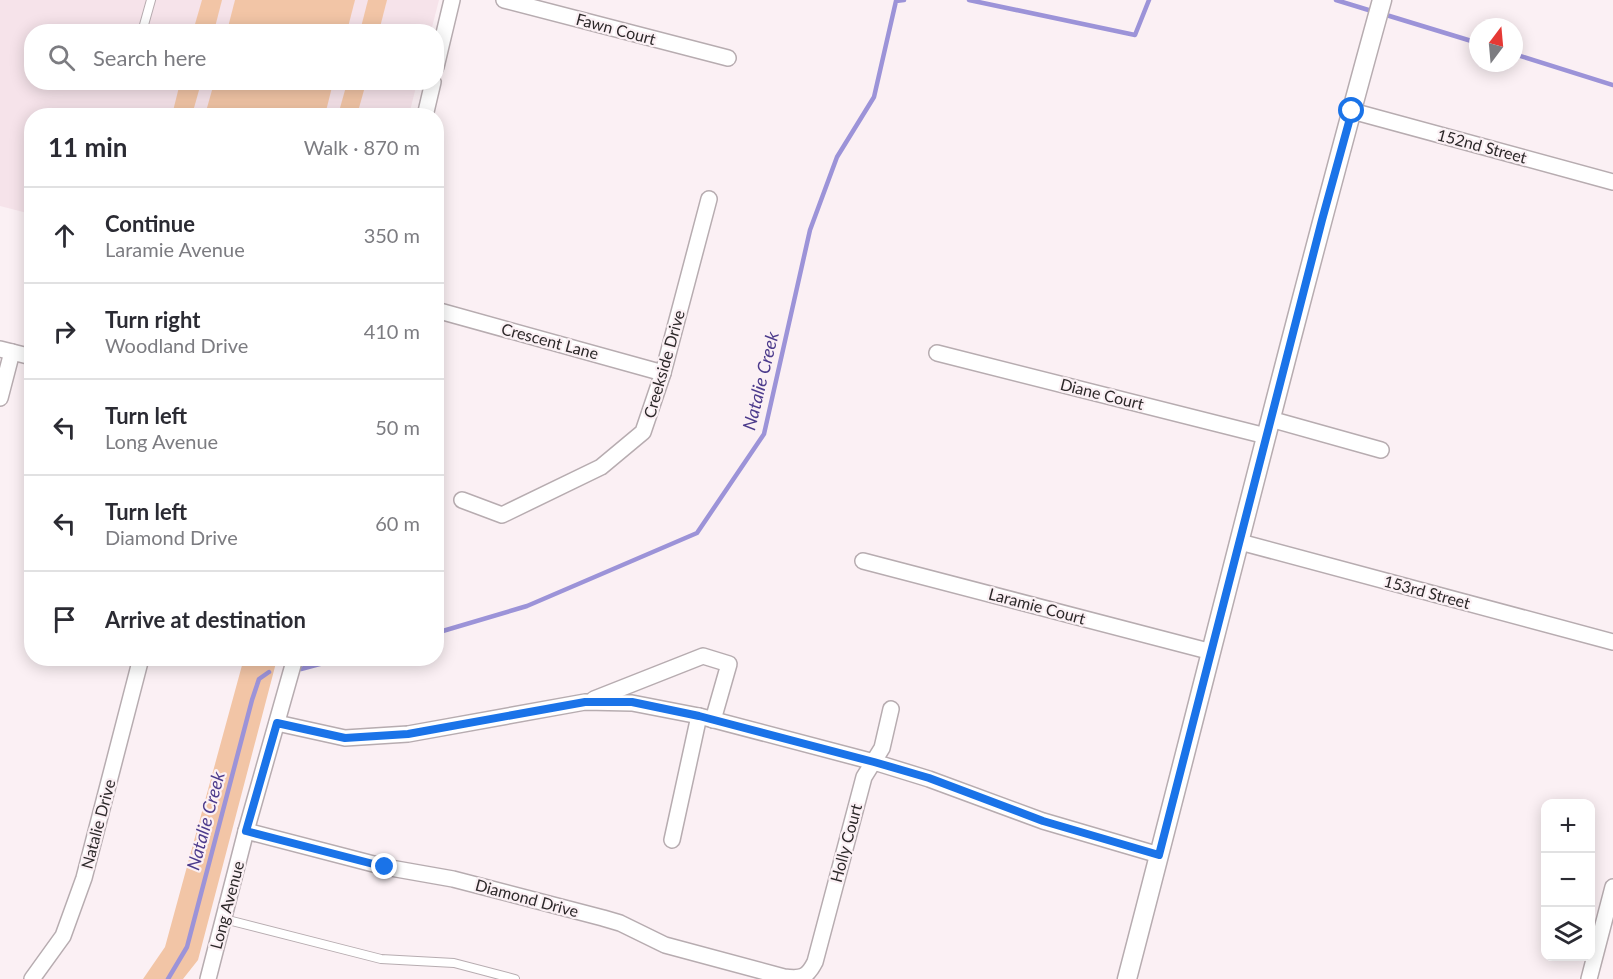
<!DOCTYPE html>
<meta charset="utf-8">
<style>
:root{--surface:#fff;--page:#f7f7f7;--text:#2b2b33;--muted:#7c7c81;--line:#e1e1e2}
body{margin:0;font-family:Lato,sans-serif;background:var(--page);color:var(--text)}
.controls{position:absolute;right:18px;bottom:18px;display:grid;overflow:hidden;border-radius:12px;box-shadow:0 3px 15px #0003}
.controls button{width:54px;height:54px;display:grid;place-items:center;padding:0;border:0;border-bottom:2px solid var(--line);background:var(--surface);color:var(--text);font:30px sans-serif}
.compass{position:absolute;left:1469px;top:18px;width:54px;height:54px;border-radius:50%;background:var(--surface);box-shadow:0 3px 15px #0003;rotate:16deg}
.stop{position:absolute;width:18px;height:18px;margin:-14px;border:4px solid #1a73e8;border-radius:50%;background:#fff}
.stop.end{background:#1a73e8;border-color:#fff;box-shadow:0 2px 6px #0008}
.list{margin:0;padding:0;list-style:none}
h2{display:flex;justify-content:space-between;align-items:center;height:78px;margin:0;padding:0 24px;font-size:26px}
h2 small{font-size:20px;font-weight:400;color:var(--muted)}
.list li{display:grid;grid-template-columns:39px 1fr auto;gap:18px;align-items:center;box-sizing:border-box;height:96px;padding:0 24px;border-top:2px solid var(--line)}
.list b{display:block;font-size:22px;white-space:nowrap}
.list p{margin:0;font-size:20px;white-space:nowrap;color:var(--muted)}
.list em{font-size:20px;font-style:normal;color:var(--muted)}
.icon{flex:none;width:33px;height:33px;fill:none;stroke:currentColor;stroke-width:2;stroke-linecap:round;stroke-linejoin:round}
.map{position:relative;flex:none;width:1613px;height:979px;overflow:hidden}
.search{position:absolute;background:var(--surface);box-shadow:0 3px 15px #0003;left:24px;top:24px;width:420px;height:66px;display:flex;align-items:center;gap:15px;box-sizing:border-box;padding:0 21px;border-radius:24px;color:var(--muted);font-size:22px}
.panel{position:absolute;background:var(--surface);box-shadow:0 3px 15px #0003;left:24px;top:108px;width:420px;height:558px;border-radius:24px}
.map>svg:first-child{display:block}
.built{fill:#f6e3ea}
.green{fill:#f2c5a6}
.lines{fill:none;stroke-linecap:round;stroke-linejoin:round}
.stream{stroke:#9c93d8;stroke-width:4.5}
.service-casing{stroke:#b7acb0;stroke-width:10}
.minor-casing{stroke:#b7acb0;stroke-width:18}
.tertiary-casing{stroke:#b7acb0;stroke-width:21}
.service{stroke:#fff;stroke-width:8}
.minor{stroke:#fff;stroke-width:15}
.tertiary{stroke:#fff;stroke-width:18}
.route{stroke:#1a73e8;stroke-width:8}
.labels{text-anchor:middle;stroke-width:4.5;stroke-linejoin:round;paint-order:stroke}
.street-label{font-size:16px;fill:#2c2829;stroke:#fbf0f4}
.water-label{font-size:18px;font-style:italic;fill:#4c3b8c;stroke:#fbf0f4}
</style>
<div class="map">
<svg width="1613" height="979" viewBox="0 0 1613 979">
<rect width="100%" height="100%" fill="#fbf0f4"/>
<polygon class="built" points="0,0 439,0 431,31 32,32 32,82 417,83 409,115 32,116 31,214 0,206"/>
<g class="green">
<polygon points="202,0 222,0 214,31 193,31"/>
<polygon points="235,0 355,0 347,31 227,31"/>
<polygon points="368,0 387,0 379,31 360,31"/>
<polygon points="180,83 201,83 192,115 172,115"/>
<polygon points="214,83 214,82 333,83 325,115 205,115"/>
<polygon points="347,83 366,83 357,115 338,115"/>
<polygon points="244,658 277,659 198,960 183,979 143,979 165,947"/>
</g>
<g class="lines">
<g class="stream">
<polyline points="969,0 1135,35 1149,0"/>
<polyline points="1336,0 1375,12"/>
<polyline points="1383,14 1478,43"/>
<polyline points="1514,54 1613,85"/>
<polyline points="436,633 527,606 697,533 764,434 810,230 837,157 874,97 896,1 904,0"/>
<polyline points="301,669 342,658"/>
<polyline points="168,979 187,947 252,700 259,679 269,672"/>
</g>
<g class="service-casing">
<g id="service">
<polyline points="142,32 151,0"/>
<polyline points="224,919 381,959 454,963 515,979"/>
</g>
</g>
<g class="minor-casing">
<g id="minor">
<polyline points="504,0 728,58"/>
<polyline points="436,67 452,0"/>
<polyline points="1352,111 1613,182"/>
<polyline points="425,116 433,82"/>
<polyline points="436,310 663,373"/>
<polyline points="0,349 32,357"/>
<polyline points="937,353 1266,436"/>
<polyline points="0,398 12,352"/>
<polyline points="1270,419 1381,450"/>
<polyline points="462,500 502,515 601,467 643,432 663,373 709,199"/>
<polyline points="1240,542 1613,642"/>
<polyline points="863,561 1212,652"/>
<polyline points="594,699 703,656 729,664 713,720"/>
<polyline points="277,723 345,738 408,734 585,702 632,703 699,716 874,762 929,779 1043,821 1159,855"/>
<path d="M246,831L385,867L453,879L603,918L620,923L665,945L784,977C801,979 807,978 815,962L864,777L882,748L891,709"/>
<polyline points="672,840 699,716"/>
<polyline points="32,979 63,936 84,878 141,658"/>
<polyline points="208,979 246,831 295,658"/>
<polyline points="1589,979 1613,887"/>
</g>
</g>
<g class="tertiary-casing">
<path id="tertiary" d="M1127,979C1212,653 1292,325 1382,0"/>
</g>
<use href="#service" class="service"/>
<use href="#minor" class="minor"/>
<use href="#tertiary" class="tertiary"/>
</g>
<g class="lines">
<polyline class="route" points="385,867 246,831 277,723 345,738 408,734 585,702 632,702 699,716 874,762 929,778 1043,821 1159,855 1322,220 1352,111"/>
</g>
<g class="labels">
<g class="street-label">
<text transform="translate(616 29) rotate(15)" y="6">Fawn Court</text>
<text transform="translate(1482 146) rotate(15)" y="6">152nd Street</text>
<text transform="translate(550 341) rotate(15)" y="6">Crescent Lane</text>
<text transform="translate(664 364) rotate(-74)" y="6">Creekside Drive</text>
<text transform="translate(1102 394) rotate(14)" y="6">Diane Court</text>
<text transform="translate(1427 592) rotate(15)" y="6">153rd Street</text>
<text transform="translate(1037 606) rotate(15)" y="6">Laramie Court</text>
<text transform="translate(98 824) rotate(-75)" y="6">Natalie Drive</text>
<text transform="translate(846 843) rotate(-75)" y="6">Holly Court</text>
<text transform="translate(527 898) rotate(15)" y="6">Diamond Drive</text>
<text transform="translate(227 905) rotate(-75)" y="6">Long Avenue</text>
</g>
<g class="water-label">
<text transform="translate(761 381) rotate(-76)" y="6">Natalie Creek</text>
<text transform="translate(206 821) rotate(-75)" y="6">Natalie Creek</text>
</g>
</g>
</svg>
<div class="controls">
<button>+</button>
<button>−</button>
<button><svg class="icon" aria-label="layers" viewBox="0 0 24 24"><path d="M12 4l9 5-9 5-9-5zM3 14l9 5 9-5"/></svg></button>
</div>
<svg class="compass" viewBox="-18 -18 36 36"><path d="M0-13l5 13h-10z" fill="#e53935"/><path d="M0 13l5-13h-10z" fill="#7c7c81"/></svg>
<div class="stop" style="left:1352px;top:111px"></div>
<div class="stop end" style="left:385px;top:867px"></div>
<div class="search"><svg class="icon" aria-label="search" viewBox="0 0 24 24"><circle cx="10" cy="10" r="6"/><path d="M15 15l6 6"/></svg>Search here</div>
<section class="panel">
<h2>11 min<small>Walk · 870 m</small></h2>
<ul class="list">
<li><svg class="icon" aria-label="ahead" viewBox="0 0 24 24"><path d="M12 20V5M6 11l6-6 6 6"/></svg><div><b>Continue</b><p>Laramie Avenue</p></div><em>350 m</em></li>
<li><svg class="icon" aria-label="right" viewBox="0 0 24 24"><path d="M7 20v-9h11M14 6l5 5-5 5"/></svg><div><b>Turn right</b><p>Woodland Drive</p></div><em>410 m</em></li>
<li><svg class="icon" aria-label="left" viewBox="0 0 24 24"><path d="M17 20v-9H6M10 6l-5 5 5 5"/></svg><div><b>Turn left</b><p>Long Avenue</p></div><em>50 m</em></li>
<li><svg class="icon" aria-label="left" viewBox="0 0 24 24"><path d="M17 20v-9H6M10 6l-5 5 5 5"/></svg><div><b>Turn left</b><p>Diamond Drive</p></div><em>60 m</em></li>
<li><svg class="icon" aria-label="arrive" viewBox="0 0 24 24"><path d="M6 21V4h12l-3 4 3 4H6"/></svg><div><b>Arrive at destination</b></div></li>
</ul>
</section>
</div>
